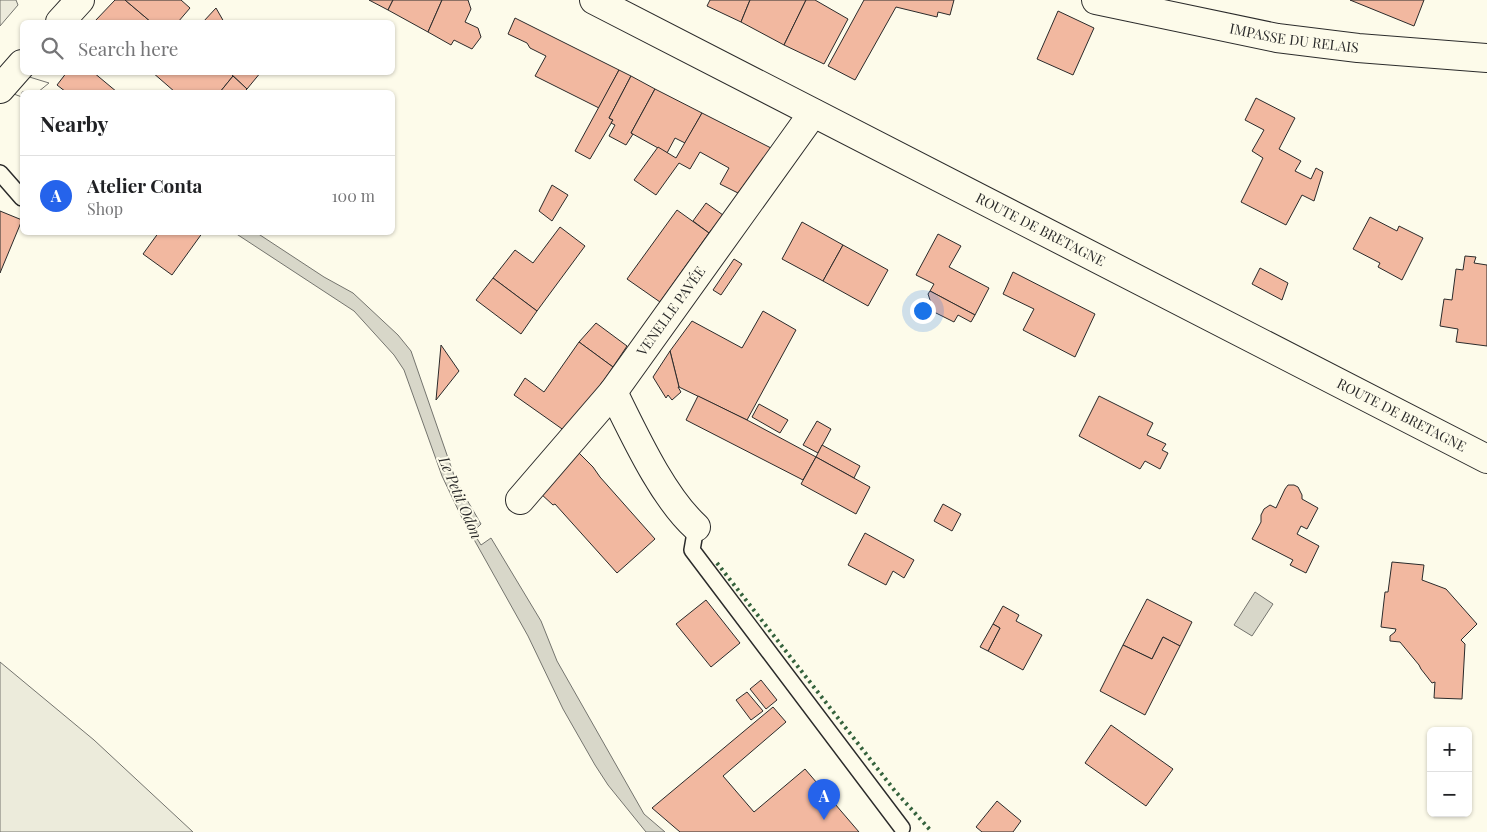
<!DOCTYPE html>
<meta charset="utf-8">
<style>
:root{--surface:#fff;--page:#f6f6f6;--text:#202124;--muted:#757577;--line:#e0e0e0;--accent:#2563eb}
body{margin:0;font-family:"Playfair Display",serif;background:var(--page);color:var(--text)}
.controls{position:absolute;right:15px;bottom:15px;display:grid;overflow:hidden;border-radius:8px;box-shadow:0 1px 4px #0004}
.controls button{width:45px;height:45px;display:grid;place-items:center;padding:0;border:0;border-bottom:1px solid var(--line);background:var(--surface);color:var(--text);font:25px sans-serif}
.you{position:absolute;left:922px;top:310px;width:18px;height:18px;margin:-12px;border:4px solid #fff;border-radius:50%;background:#1a73e8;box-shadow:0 0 0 8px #1a73e833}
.badge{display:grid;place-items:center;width:32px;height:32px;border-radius:50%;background:var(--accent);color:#fff;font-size:16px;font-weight:700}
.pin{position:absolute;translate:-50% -41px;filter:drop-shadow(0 1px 2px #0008)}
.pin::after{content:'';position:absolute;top:26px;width:18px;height:15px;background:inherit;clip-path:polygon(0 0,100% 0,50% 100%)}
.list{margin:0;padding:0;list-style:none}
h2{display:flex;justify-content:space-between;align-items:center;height:65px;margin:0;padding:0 20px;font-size:21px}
h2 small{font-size:16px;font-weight:400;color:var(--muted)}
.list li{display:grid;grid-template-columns:32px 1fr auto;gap:15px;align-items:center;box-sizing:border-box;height:80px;padding:0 20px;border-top:1px solid var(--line)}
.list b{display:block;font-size:19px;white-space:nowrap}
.list p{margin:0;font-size:16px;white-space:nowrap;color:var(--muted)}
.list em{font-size:16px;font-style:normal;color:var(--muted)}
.icon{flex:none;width:28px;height:28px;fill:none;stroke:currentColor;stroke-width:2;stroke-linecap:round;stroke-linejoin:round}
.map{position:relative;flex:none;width:1487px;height:832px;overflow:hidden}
.search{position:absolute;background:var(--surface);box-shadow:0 1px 4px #0004;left:20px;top:20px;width:375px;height:55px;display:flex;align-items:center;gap:12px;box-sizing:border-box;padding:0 18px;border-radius:8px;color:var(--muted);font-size:19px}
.panel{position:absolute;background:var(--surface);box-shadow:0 1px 4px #0004;left:20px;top:90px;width:375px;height:145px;border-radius:8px}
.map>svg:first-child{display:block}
.green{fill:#ecebdb;stroke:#74746e}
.parking{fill:#eceadb;stroke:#74746e}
.water{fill:#d8d7c9;stroke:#74746e}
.pier{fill:#fdfbea;stroke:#74746e}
.building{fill:#f2b8a0;stroke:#2b2b2b}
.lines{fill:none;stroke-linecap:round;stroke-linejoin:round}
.service-casing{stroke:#2b2b2b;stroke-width:18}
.minor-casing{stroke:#2b2b2b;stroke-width:30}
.secondary-casing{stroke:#2b2b2b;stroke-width:30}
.service{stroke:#fdfbea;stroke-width:15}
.minor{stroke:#fdfbea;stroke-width:28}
.secondary{stroke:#fdfbea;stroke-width:28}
.hedge{stroke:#34623c;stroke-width:4;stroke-dasharray:2.5 4;stroke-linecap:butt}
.labels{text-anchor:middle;stroke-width:4;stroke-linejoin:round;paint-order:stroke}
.street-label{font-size:14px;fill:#2b2b2b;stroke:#fdfbea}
.water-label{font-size:15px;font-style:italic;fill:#2b2b2b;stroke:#fdfbea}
</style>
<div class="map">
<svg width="1487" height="832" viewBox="0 0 1487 832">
<rect width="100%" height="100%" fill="#fdfbea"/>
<polygon class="green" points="0,662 94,740 193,832 0,832"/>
<polygon class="parking" points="0,0 16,0 18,5 0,26"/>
<g class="water">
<polygon points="235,233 257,233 324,277 353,293 398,335 411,351 456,481 481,524 473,532 481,545 491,538 541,621 557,661 644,814 665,832 646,832 608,785 595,765 563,709 528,636 462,518 442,476 404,370 394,355 354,311"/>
<polygon points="1255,592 1273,604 1252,636 1234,625"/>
</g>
<polygon class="pier" points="0,68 49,83 38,92 22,92 22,97 0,89"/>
<g class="building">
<polygon points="115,0 125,0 151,22 96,22 95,21"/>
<polygon points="125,0 181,0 190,8 178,22 151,22"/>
<polygon points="369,0 393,0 388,10"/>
<polygon points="393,0 442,0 428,32 388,10"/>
<polygon points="442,0 468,0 471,9 465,22 478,28 481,37 472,49 454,40 451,45 428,32"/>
<polygon points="710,0 750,0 741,22 707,6"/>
<polygon points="750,0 806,0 784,45 741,22"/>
<polygon points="806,0 815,0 848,19 824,64 784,45"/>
<polygon points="864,0 954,0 950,15 938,12 937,17 896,7 855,80 828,66"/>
<polygon points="1350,0 1424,0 1414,26"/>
<polygon points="216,8 224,22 203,22"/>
<polygon points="1058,11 1094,28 1073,75 1037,59"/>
<polygon points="515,18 619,70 599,108 535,76 546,56 530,48 527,43 508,34"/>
<polygon points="619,70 631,76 609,118 613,120 590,159 575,151"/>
<polygon points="67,72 93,72 117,92 66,92 57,85"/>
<polygon points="152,72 229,72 233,76 220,92 175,92"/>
<polygon points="229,72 261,72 247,89"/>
<polygon points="233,76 247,89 244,92 220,92"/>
<polygon points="631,76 655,89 631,133 633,134 626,145 609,136 615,125 611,123 613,120 609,118"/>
<polygon points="655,89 702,113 685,143 675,138 667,153 631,133"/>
<polygon points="1256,98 1295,118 1279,149 1301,161 1295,171 1311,179 1316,168 1323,172 1314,201 1302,195 1286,225 1241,202 1263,158 1252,151 1264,130 1245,120"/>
<polygon points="702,113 771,148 738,193 720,184 729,168 700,152 690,169 679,163 656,195 634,180 658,147 676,158"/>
<polygon points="552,185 568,195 552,221 539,211"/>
<polygon points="706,203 723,215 709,233 693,221"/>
<polygon points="677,210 709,233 660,302 627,279"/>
<polygon points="0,211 22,220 0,273"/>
<polygon points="1370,217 1397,231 1399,226 1423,238 1402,280 1378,267 1380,263 1353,249"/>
<polygon points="802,222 843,245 823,281 782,259"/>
<polygon points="560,227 585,246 537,311 493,278 515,250 533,263"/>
<polygon points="159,232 203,232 172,275 143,254"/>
<polygon points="938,234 961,246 949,267 989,288 975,315 930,291 934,284 916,275"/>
<polygon points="843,245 888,270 868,306 823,281"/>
<polygon points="1465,256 1476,257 1474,263 1487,265 1487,346 1456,342 1458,329 1440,326 1444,299 1452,300 1456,269 1463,270"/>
<polygon points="734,259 742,264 721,295 713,290"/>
<polygon points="1260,268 1288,283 1282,300 1252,284"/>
<polygon points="1013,272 1095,314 1075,357 1023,330 1034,309 1003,294"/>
<polygon points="493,278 537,311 521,334 476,300"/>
<polygon points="930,291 975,315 971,322 958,315 954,322 934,312 928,294"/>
<polygon points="763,311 796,330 747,420 679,387 670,351 692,321 742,348"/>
<polygon points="596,323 627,346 613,367 579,342"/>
<polygon points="579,342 613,367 590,401 565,431 514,395 525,378 544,392"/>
<polygon points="441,345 459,371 436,400"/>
<polygon points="670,351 679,387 678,387 681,392 672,400 668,395 666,398 653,377"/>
<polygon points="698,396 747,420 816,457 803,480 686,420"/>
<polygon points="1099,396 1153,423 1147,435 1166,444 1162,450 1168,453 1160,469 1145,461 1140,469 1079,436"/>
<polygon points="759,404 788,420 780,433 752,417"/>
<polygon points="817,421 831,429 818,453 803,445"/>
<polygon points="822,445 860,466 854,478 816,457"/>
<polygon points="578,452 593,467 600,477 655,539 617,573 555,504 553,505 540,493"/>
<polygon points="816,457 870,487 856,514 801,484"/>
<polygon points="1288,485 1294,485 1298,487 1302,495 1302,499 1318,508 1307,529 1301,526 1297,534 1319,546 1306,573 1290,565 1293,560 1252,539 1261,522 1261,515 1264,509 1270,505 1276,508 1285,489"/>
<polygon points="943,504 961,514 952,531 934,521"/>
<polygon points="865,533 914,560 904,578 893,571 886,585 848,565"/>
<polygon points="1392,562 1424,565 1422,580 1446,589 1477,624 1461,640 1465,644 1462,699 1434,698 1435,682 1432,683 1421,669 1419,665 1400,642 1390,641 1390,636 1395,632 1396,629 1381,627 1385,592 1388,592"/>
<polygon points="1147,599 1192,622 1180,646 1163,637 1152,659 1123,645"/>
<polygon points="706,600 740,643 711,667 676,624"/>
<polygon points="1003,606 1019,615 1016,621 1042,635 1023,670 988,651 1000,628 993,624"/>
<polygon points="993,624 1000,628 988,651 980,647"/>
<polygon points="1163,637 1180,646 1145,715 1100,691 1123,645 1152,659"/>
<polygon points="761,680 777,700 766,709 750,689"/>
<polygon points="747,692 763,711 751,720 736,700"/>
<polygon points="773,707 786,722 723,776 754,812 805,769 859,832 680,832 652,808"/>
<polygon points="1111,725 1173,769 1146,806 1085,763"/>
<polygon points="997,801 1021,821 1013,832 982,832 976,827"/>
</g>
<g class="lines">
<g class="service-casing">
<g id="service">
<polyline points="0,173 22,198"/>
<polyline points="696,527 692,550 902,828"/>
</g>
</g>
<g class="minor-casing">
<g id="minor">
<path id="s1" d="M1096,0L1277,38L1358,48L1487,58"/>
<path d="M613,392C634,434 662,496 696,527"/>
<path id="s2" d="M520,500L613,392L813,113"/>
</g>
</g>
<g class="secondary-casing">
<g id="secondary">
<path id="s3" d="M594,0L1487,459"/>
<polyline points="60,22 80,0"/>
<polyline points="0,89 22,64"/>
</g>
</g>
<use href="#service" class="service"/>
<use href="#minor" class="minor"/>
<use href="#secondary" class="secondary"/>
<polyline class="hedge" points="717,563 895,791 932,832"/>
</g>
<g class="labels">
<g class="street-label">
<text dy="5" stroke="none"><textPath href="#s1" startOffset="202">IMPASSE DU RELAIS</textPath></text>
<text dy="5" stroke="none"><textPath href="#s3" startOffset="502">ROUTE DE BRETAGNE</textPath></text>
<text dy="5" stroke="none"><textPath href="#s2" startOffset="242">VENELLE PAVÉE</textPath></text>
<text dy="5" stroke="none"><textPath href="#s3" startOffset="908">ROUTE DE BRETAGNE</textPath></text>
</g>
<g class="water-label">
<text transform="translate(460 498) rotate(67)" y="5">Le Petit Odon</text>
</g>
</g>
</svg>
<div class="controls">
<button>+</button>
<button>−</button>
</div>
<div class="you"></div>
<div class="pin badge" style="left:824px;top:820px">A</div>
<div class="search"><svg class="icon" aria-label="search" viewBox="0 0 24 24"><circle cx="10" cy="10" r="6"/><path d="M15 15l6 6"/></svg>Search here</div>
<section class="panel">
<h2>Nearby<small></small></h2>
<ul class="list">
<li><span class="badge">A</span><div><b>Atelier Conta</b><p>Shop</p></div><em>100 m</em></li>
</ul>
</section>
</div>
